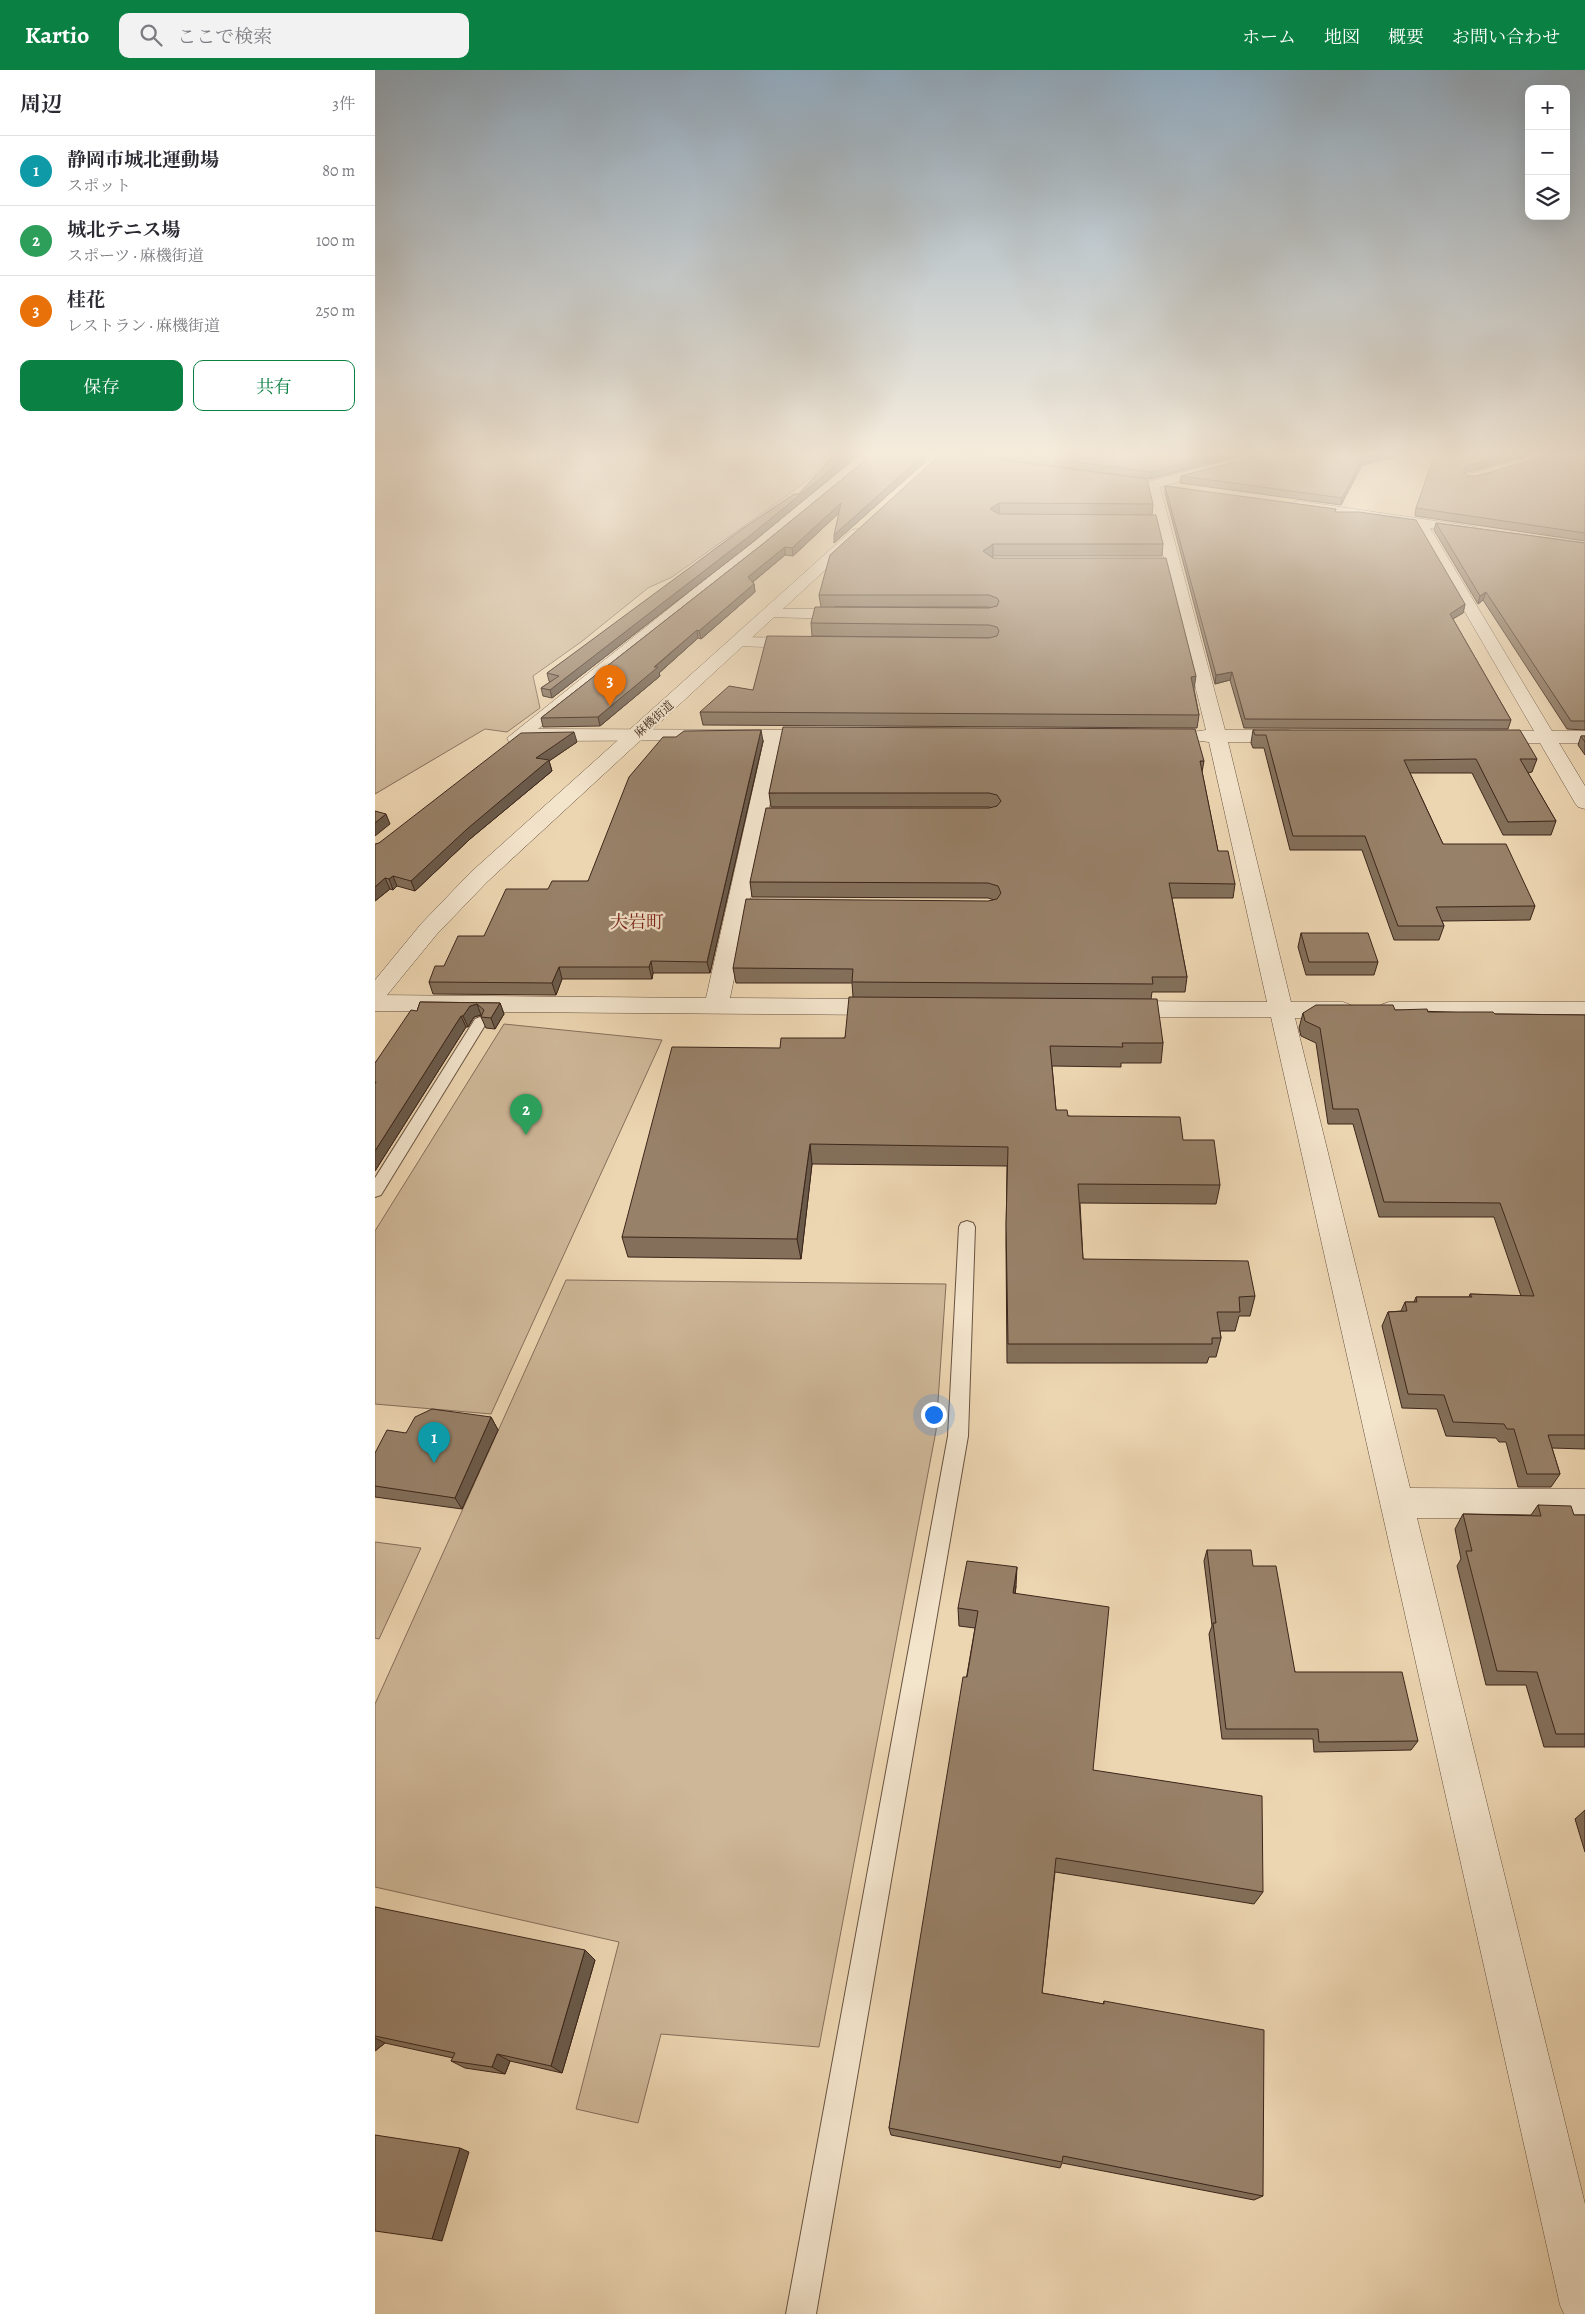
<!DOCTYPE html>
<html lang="ja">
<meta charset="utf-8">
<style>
:root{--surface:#fff;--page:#f2f2f3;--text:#2b2b33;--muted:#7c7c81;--line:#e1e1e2;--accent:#0b8043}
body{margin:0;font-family:Alegreya,"Noto Serif JP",serif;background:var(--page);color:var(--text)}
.controls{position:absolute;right:15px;top:15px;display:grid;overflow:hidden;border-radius:10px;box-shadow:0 5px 20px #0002}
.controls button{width:45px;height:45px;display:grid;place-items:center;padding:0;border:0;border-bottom:1px solid var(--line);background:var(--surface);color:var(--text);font:25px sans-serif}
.you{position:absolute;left:558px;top:1344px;width:18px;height:18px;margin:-12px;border:4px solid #fff;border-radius:50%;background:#1a73e8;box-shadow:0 0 0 8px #1a73e833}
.badge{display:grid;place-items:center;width:32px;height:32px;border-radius:50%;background:var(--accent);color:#fff;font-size:16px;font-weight:700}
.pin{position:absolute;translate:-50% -41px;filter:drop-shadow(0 1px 2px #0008)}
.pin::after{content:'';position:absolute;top:26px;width:18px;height:15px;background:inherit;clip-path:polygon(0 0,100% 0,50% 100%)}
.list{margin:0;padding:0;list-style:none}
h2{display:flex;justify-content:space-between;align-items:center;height:65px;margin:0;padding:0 20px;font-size:21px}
h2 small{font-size:16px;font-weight:400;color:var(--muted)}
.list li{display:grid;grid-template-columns:32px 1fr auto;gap:15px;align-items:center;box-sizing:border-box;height:70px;padding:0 20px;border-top:1px solid var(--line)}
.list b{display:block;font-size:19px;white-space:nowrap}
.list p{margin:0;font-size:16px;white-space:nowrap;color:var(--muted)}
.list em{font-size:16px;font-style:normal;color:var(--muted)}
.actions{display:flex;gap:10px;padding:15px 20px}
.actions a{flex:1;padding:11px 0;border:1px solid var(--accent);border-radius:10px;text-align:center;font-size:18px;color:var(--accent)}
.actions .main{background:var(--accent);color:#fff}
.icon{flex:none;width:28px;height:28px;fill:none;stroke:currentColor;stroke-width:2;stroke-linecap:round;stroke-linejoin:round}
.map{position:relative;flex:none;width:1210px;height:2244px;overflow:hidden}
header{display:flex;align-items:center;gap:30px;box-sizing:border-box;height:70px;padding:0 25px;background:var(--accent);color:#fff}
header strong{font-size:24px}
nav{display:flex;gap:28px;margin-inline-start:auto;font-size:18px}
.search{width:350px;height:45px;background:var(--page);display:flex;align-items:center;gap:12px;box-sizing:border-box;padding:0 18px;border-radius:10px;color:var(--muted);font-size:19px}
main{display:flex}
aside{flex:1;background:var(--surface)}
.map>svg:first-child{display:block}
.green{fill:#ceb798;stroke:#856e5a}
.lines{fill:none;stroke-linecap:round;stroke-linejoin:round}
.service-casing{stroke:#685240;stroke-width:2}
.minor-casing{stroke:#685240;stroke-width:1}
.tertiary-casing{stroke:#685240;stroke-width:1}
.service{fill:#f3e4cc;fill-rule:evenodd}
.minor{fill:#f3e4cc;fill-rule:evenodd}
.tertiary{fill:#f3e4cc;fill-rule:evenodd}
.wall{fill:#836f5a;stroke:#3c261b;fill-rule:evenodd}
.shaded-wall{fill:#6a5a4a;stroke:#3c261b}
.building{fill:#988169;stroke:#3c261b}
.labels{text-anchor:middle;stroke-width:4.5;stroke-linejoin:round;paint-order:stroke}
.far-street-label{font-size:12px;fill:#3c261b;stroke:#f3e4cc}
.quarter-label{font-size:18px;fill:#7a1f14;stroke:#f3e4cc}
</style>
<header>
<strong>Kartio</strong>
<div class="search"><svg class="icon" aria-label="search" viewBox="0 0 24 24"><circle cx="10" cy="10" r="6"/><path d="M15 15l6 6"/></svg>ここで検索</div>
<nav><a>ホーム</a><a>地図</a><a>概要</a><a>お問い合わせ</a></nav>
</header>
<main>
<aside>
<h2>周辺<small>3件</small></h2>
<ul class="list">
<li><span class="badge" style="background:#0f9aa8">1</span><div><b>静岡市城北運動場</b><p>スポット</p></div><em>80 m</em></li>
<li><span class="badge" style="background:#2e9e5b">2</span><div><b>城北テニス場</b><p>スポーツ · 麻機街道</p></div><em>100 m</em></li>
<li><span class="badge" style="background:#e8710a">3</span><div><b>桂花</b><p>レストラン · 麻機街道</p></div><em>250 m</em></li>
</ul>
<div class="actions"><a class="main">保存</a><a>共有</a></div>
</aside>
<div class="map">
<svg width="1210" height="2244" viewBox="0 0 1210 2244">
<rect width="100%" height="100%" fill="#ecd5b1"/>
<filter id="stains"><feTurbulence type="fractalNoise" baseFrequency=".004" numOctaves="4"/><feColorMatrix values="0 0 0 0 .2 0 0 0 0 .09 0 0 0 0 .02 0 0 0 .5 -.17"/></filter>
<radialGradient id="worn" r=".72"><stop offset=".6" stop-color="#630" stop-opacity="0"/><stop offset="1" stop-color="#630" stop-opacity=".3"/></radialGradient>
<g class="green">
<polygon points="0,384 445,384 451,387 440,404 413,425 297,507 273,518 206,572 158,606 165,638 132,662 110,659 0,724"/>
<polygon points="129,954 287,970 116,1344 0,1334 0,1161"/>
<polygon points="191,1210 571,1214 561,1361 444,1977 286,1964 263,2053 201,2039 244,1872 0,1817 0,1634"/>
<polygon points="0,1472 46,1478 4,1569 0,1568"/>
</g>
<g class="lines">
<g class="service-casing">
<g id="service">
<polygon points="105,947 110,949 112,952 6,1125 0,1127 0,1108 100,949"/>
<polygon points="592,1151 598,1153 600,1157 593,1366 441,2244 411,2244 573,1366 584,1157 586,1153"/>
</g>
</g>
<g class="minor-casing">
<g id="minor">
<polygon points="484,384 498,384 486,399 389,479 163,659 451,660 453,664 451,668 408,670 355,928 511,929 519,932 523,937 519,942 511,945 0,941 0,925 331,928 389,670 162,671 154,667 141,674 134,672 132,668 476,393"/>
<path d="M537,384C551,383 597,381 606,391L599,395L544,388Z"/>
<polygon points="878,384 899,384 897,387 785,417 850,660 914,660 921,662 923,666 921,670 914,672 853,672 916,932 968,932 976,935 980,940 976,945 968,948 920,948 1035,1418 1210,1419 1210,1449 1042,1448 1210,2134 1210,2244 1189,2244 1185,2235 896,947 746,947 738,944 734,939 738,934 746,931 892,932 834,672 817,670 815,666 817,662 831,660 771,415 773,412"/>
<polygon points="1164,384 1184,384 1182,387 1100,411 1090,411 1088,408 1090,405"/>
<polygon points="924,431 1102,457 1104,460 1102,463 1097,464 1055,458 1177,661 1210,661 1210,673 1184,673 1210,716 1210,739 1203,737 1200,733 1165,673 1112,673 1105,671 1103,667 1105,663 1112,661 1159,661 1040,456 919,438 917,435 919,432"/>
<polygon points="394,539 475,539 481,541 483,544 481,547 475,549 388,547 386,544 388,541"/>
<polygon points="363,567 429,568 435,569 437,573 435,577 429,578 357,576 355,572 357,568"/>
<polygon points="1014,932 1210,932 1210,948 1014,948 1006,945 1002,940 1006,935"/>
</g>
</g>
<g class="tertiary-casing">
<polygon id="tertiary" points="482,459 487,460 489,463 487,466 112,812 62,864 8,930 0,933 0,910 46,854 96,802 477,460"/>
</g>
<use href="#service" class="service"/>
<use href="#minor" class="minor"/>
<use href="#tertiary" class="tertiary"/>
</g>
<g class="wall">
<polygon points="460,384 482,384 475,392 378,472 177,628 168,626 166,618 175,612 174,611 172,603 424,424"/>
<path d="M566,384L778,434L777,445L788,474L787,486H618L617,487L819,619L824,645L822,658L328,655L325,642L378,620L616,568L437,566L436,553L446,537L444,525ZM460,537H614L616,538H614Z"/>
<polygon points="587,384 872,384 775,409"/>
<polygon points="891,384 1031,384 987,395 966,435 805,413 806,406"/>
<polygon points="1210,384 1210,471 1040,446 1041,438 1090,403 1092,406 1102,406"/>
<polygon points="551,391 459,473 464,443 418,486 410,485 378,512 379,514 380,522 326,569 323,568 284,603 285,606 225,656 168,657 166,648 389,473 487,393"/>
<polygon points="790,416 961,442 1090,534 1088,543 1078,549 1136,650 1133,659 869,658 855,610 840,614 790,423"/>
<polygon points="1061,453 1210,473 1210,660 1192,659 1108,530 1103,534 1059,460"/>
<polygon points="878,660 1162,689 1157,702 1153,703 1181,751 1176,765 1128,765 1097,703 1035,703 1068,774 1160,836 1155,850 1067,851 1069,856 1064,870 1019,870 987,780 915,780 889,678 878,678 876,673"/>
<polygon points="1206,666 1210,666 1210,685 1203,675"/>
<polygon points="388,671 335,903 278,903 277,909 187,909 181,925 58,924 54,912 69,896 109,866 213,811"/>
<polygon points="202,672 174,691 177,701 95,769 40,821 22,816 18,820 15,819 0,831 4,773"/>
<polygon points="829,691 827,702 843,781 860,814 858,828 797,828 812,907 810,922 777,922 776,929 788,973 786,993 746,993 746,997 677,996 681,1040 693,1046 808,1070 845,1115 841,1134 705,1133 708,1189 880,1226 875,1246 864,1246 860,1261 845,1261 846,1268 841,1287 834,1287 832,1293 632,1293 631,1174 632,1096 437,1094 426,1189 253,1187 247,1167 405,978 470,968 478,927 477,913 361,913 358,898 619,830 613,828 377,827 375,812 617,738 614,737 396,737 394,723"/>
<polygon points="926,863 1003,892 999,905 931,905 923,877"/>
<polygon points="45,932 125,933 129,944 120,959 111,958 106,947 107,946 106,945 99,947 93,957 91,957 0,1101 0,993 42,941"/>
<polygon points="1020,940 1120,944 1210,945 1210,1379 1177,1378 1185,1404 1176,1417 1143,1417 1131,1372 1124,1372 1121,1368 1071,1366 1062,1339 1027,1338 1007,1256 1013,1242 1026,1241 1030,1232 1039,1232 1041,1227 1094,1227 1095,1224 1146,1226 1119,1147 1004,1147 978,1054 953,1054 941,973 926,966 924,958 928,943"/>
<polygon points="116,1347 123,1360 87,1439 0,1427 0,1383 31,1363"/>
<polygon points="1163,1435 1199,1445 1210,1445 1210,1677 1169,1677 1151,1615 1111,1615 1082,1496 1086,1489 1080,1459 1088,1444 1156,1445"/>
<polygon points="832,1480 878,1496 920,1602 1043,1671 1036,1680 939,1682 938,1669 847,1669 834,1564 837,1556 829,1491"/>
<polygon points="641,1516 640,1524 718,1700 888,1822 879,1834 680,1802 667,1923 728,1934 729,1931 888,2126 879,2130 687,2093 685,2098 516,2065 514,2058 600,1558 584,1556 583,1538"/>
<polygon points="1210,1740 1210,1782 1200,1749"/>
<polygon points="0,1837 220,1890 187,2003 135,1991 130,2004 90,1998 76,1991 78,1988 10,1973 0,1981"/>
</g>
<g class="shaded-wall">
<polygon points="475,384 482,384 475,392 378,472 177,628 175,620"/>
<polygon points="550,384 551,391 459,473 459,465"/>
<polygon points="845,384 872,384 775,409 776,402"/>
<polygon points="1006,384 1031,384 987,395 966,435 967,428 988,388"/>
<polygon points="1135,384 1158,384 1089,403 1088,402 1091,396"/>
<polygon points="466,433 467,440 418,486 417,478"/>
<polygon points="624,433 624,444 615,439"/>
<polygon points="618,474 618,486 608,493 608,481"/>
<polygon points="410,477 410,485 374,515 373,507"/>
<polygon points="379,514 380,522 326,569 324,561"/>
<polygon points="1111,522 1108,530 1103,534 1105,526"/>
<polygon points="1090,534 1088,543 1072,552 1075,544"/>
<polygon points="322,560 323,568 284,603 285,606 225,656 223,647"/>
<polygon points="857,602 855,610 840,614 841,605"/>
<polygon points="821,606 819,619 814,620 816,607"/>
<polygon points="386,660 388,671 335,903 332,892"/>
<polygon points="199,662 202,672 174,691 177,701 95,769 40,821 36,811 161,688"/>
<polygon points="11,744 15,754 0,766 0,753"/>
<polygon points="18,806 22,816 18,820 14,809"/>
<polygon points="10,808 15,819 0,831 0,817"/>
<polygon points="276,891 278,903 277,909 274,897"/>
<polygon points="184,897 187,909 181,925 177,913"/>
<polygon points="125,933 129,944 120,959 116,948"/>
<polygon points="102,934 106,945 99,947 93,957 88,946 95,936"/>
<polygon points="86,946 91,957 0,1101 0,1081"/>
<polygon points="435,1074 437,1094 426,1189 422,1169"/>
<polygon points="116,1347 123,1360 87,1439 80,1428"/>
<polygon points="642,1497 641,1516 638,1542 638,1523"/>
<polygon points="210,1880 220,1890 187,2003 176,1996"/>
<polygon points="0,1968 10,1973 0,1981"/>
<polygon points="122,1984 135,1991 130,2004 117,1997"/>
<polygon points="85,2078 94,2082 67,2171 57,2169"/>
</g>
<g class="building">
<polygon points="460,384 475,384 377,464 175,620 166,618 184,606 172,603 367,459 419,424 424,424"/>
<polygon points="494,384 550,384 459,465 466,433 417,478 410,477 373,507 379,514 324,561 322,560 279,597 283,597 223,647 166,648 389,473 487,393"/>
<polygon points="566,384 579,384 772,409 778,434 624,433 615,439 624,444 781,445 788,474 618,474 608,481 618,488 791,488 821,606 816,607 824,645 325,642 354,616 378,620 392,566 614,568 622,566 624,561 622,557 614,555 436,553 440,537 614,538 622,536 624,531 622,528 614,525 444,525 455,485"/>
<polygon points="640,384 845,384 776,402"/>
<polygon points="891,384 1006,384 988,388 967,428 806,406"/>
<polygon points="1060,384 1135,384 1091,396 1088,402 1092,406 1102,406 1178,384 1210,384 1210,463 1041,438"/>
<polygon points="790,416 961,439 960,442 984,442 1041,450 1090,534 1075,544 1136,650 870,649 857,602 841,605"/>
<polygon points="1061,453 1210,473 1210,651 1196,651 1111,522 1105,526"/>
<polygon points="408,657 820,659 829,691 825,691 843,781 853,781 860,814 794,813 812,907 777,907 778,914 477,912 478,899 358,898 371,829 613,831 622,829 626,823 623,816 613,813 375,812 391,738 614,738 622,736 626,731 622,725 614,723 394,723"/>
<polygon points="386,660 332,892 276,891 274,897 184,897 177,913 54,912 60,896 69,896 83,866 109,866 131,819 173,819 177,811 213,811 254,707 288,667 301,667 309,661"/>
<polygon points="878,660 1145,660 1162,689 1145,689 1181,751 1133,752 1101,689 1029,690 1068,774 1131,774 1160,836 1061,837 1069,856 1023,856 990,766 918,766 891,665 880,665"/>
<polygon points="199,662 161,688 174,690 92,759 36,811 18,806 14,809 10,808 0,817 0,774 4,773 146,663"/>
<polygon points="1206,666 1210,666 1210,672"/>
<polygon points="0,741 11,744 0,753"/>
<polygon points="926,863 993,863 1003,892 934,892"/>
<polygon points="474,927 782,929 788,973 747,973 748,977 675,976 681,1040 692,1040 693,1046 805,1047 808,1070 839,1070 845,1115 703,1114 708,1189 873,1191 880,1226 864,1227 865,1242 842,1242 846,1268 837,1268 837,1274 633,1274 631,1154 633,1077 435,1074 422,1169 247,1167 297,977 405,978 406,968 470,968"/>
<polygon points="45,932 125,933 116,948 106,947 109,940 102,934 95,936 88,946 86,946 0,1081 0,1014 1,1012 0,1012 0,993 36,940 42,941"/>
<polygon points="941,935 1018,935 1020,940 1052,939 1053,942 1118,942 1120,944 1210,945 1210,1365 1173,1365 1185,1404 1152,1404 1139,1359 1132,1359 1129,1354 1078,1352 1069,1325 1033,1324 1013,1242 1032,1241 1030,1232 1042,1232 1041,1227 1097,1227 1095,1224 1159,1226 1125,1133 1009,1132 983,1039 958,1039 945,958 930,951 928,943"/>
<polygon points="57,1339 116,1347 80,1428 0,1416 0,1383 12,1360 31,1363 40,1347"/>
<polygon points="1163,1435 1196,1436 1199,1445 1210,1445 1210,1664 1181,1664 1162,1602 1122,1601 1091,1481 1097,1481 1088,1444 1166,1446"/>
<polygon points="832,1480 876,1480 878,1496 901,1496 920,1602 1027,1602 1043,1671 944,1672 943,1659 851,1659 838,1553 841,1553"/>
<polygon points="592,1491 642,1497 638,1523 734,1537 718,1700 887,1726 888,1822 681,1788 667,1923 729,1934 729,1931 889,1960 888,2126 688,2086 687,2092 514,2058 588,1607 592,1607 603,1541 583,1538"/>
<polygon points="0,1837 210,1880 176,1996 122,1984 117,1997 76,1991 80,1983 0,1966"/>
<polygon points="0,2065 85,2078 57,2169 0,2161"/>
</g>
<linearGradient id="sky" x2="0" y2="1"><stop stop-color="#91aabe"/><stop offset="0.55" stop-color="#f6ecdc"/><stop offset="1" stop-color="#f6ecdc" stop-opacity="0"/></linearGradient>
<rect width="1210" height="698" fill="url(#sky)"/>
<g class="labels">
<g class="far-street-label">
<text transform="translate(279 649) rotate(-42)" y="4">麻機街道</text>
</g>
<g class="quarter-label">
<text x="262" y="858">大岩町</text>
</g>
</g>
<rect width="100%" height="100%" filter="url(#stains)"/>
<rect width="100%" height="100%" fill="url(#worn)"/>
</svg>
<div class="controls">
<button>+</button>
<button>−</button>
<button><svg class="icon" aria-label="layers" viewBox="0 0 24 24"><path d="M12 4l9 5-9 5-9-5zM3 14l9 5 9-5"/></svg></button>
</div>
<div class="you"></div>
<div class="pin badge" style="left:59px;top:1393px;background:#0f9aa8">1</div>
<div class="pin badge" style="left:151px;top:1065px;background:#2e9e5b">2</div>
<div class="pin badge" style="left:235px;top:636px;background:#e8710a">3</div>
</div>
</main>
